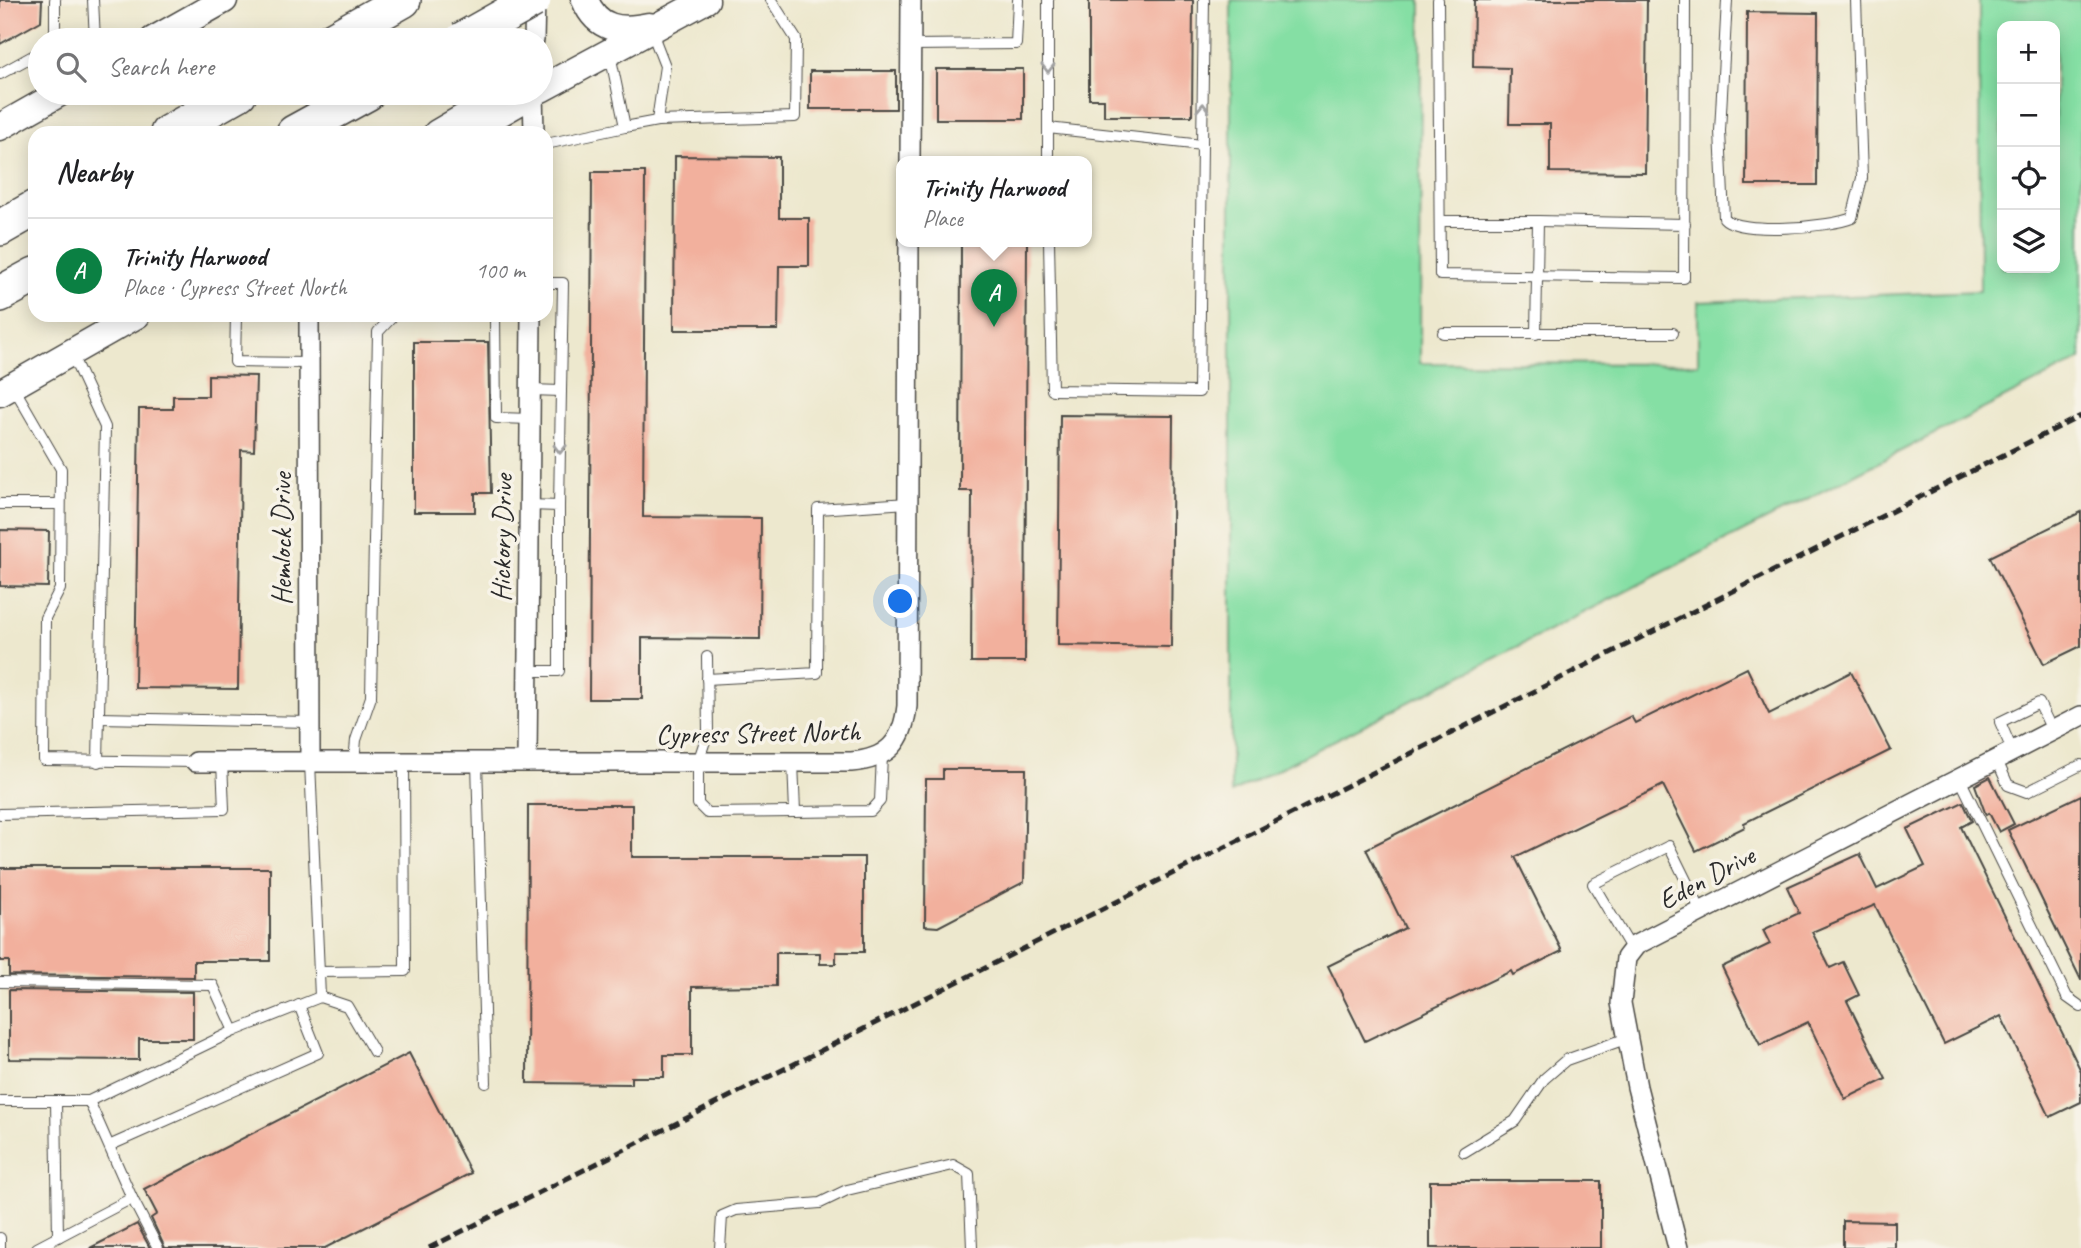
<!DOCTYPE html>
<meta charset="utf-8">
<style>
:root{--surface:#fff;--page:#f6f6f6;--text:#202124;--muted:#757577;--line:#e0e0e0;--accent:#0b8043}
body{margin:0;font-family:Caveat,sans-serif;background:var(--page);color:var(--text)}
.controls{position:absolute;right:21px;top:21px;display:grid;overflow:hidden;border-radius:14px;box-shadow:0 4px 18px #0003}
.controls button{width:63px;height:63px;display:grid;place-items:center;padding:0;border:0;border-bottom:2px solid var(--line);background:var(--surface);color:var(--text);font:35px sans-serif}
.you{position:absolute;left:901px;top:602px;width:24px;height:24px;margin:-18px;border:5px solid #fff;border-radius:50%;background:#1a73e8;box-shadow:0 0 0 10px #1a73e833}
.badge{display:grid;place-items:center;width:46px;height:46px;border-radius:50%;background:var(--accent);color:#fff;font-size:23px;font-weight:700}
.pin{position:absolute;translate:-50% -58px;filter:drop-shadow(0 2px 4px #0008)}
.pin::after{content:'';position:absolute;top:37px;width:24px;height:21px;background:inherit;clip-path:polygon(0 0,100% 0,50% 100%)}
.popup{position:absolute;left:896px;top:156px;width:196px;height:91px;box-sizing:border-box;display:grid;place-content:center;border-radius:14px;background:var(--surface);filter:drop-shadow(0 2px 5px #0005);font-size:23px;white-space:nowrap;color:var(--muted)}
.popup b{font-size:26px;color:var(--text)}
.popup::after{content:'';position:absolute;left:50%;top:100%;margin-left:-14px;border:14px solid transparent;border-top-color:var(--surface)}
.list{margin:0;padding:0;list-style:none}
h2{display:flex;justify-content:space-between;align-items:center;height:91px;margin:0;padding:0 28px;font-size:30px}
h2 small{font-size:23px;font-weight:400;color:var(--muted)}
.list li{display:grid;grid-template-columns:46px 1fr auto;gap:21px;align-items:center;box-sizing:border-box;height:105px;padding:0 28px;border-top:2px solid var(--line)}
.list b{display:block;font-size:26px;white-space:nowrap}
.list p{margin:0;font-size:23px;white-space:nowrap;color:var(--muted)}
.list em{font-size:23px;font-style:normal;color:var(--muted)}
.icon{flex:none;width:38px;height:38px;fill:none;stroke:currentColor;stroke-width:2;stroke-linecap:round;stroke-linejoin:round}
.map{position:relative;flex:none;width:2081px;height:1248px;overflow:hidden}
.search{position:absolute;background:var(--surface);box-shadow:0 4px 18px #0003;left:28px;top:28px;width:525px;height:77px;display:flex;align-items:center;gap:18px;box-sizing:border-box;padding:0 24px;border-radius:38px;color:var(--muted);font-size:26px}
.panel{position:absolute;background:var(--surface);box-shadow:0 4px 18px #0003;left:28px;top:126px;width:525px;height:196px;border-radius:21px}
.map>svg:first-child{display:block}
.green{fill:#85dfa4;stroke:#588568;stroke-width:2;fill-rule:evenodd}
.building{fill:#f2b09d}
.lines{fill:none;stroke-linecap:round;stroke-linejoin:round}
.service-casing{stroke:#484743;stroke-width:12}
.minor-casing{stroke:#484743;stroke-width:22}
.secondary-casing{stroke:#484743;stroke-width:29}
.motorway-casing{stroke:#484743;stroke-width:38}
.service{stroke:#fff;stroke-width:10}
.minor{stroke:#fff;stroke-width:19}
.secondary{stroke:#fff;stroke-width:26}
.motorway{stroke:#fff;stroke-width:35}
.rail{stroke:#2b2b2b;stroke-width:5;stroke-dasharray:10 5;stroke-linecap:butt}
.motorway-bridge-casing{stroke:#484743;stroke-width:38;stroke-linecap:butt}
.motorway-bridge{stroke:#fff;stroke-width:35}
.oneway{stroke:#a0a0a0}
.labels{text-anchor:middle;stroke-width:7;stroke-linejoin:round;paint-order:stroke}
.street-label{font-size:28px;fill:#2b2b2b;stroke:#f7f3e8}
</style>
<div class="map">
<svg width="2081" height="1248" viewBox="0 0 2081 1248">
<rect width="100%" height="100%" fill="#f7f3e8"/>
<filter id="ink" filterUnits="userSpaceOnUse"><feTurbulence type="fractalNoise" baseFrequency=".0143" numOctaves="2"/><feDisplacementMap in="SourceGraphic" scale="14" xChannelSelector="R" yChannelSelector="G"/><feConvolveMatrix kernelMatrix="1 2 1 2 8 2 1 2 1" color-interpolation-filters="sRGB"/></filter>
<filter id="wash" filterUnits="userSpaceOnUse"><feTurbulence type="fractalNoise" baseFrequency=".00686" numOctaves="4" result="noise"/><feDisplacementMap in="SourceGraphic" scale="28" xChannelSelector="R" yChannelSelector="G"/><feGaussianBlur stdDeviation="1.57" result="paint"/><feColorMatrix in="noise" values="0 0 0 0 0 0 0 0 0 0 0 0 0 0 0 0 0 1.4 0 .05"/><feComposite in="paint" operator="in"/></filter>
<g filter="url(#wash)">
<rect width="100%" height="100%" fill="#ede8ce"/>
<path class="green" d="M1231,0H1421L1420,363L1698,364V302L1980,291L1979,0H2081V359L1231,793ZM2055,26V268H2002V26Z"/>
<g id="blocks">
<g class="building">
<polygon points="0,0 42,0 41,21 0,44"/>
<polygon points="1089,0 1193,0 1192,116 1104,116 1104,99 1089,99"/>
<polygon points="1474,0 1647,0 1645,173 1550,172 1550,124 1509,124 1510,68 1473,67"/>
<polygon points="1747,12 1818,13 1817,185 1746,185"/>
<rect x="936" y="69" width="87" height="50"/>
<rect x="810" y="71" width="86" height="38"/>
<polygon points="675,156 779,157 779,218 809,218 809,266 779,266 778,330 674,330"/>
<polygon points="592,172 645,172 643,517 761,518 760,639 642,638 642,699 589,699"/>
<polygon points="961,241 1027,241 1025,662 971,662 972,491 960,491"/>
<polygon points="414,342 488,342 491,493 475,493 475,512 414,512"/>
<polygon points="208,375 256,376 254,451 241,450 238,689 135,688 139,409 173,409 173,396 208,396"/>
<polygon points="1060,415 1173,416 1171,647 1058,645"/>
<polygon points="2081,512 2081,646 2044,664 1990,557"/>
<polygon points="0,530 49,531 48,587 0,586"/>
<polygon points="1747,668 1769,714 1851,672 1891,750 1744,823 1745,827 1696,851 1663,785 1515,857 1562,951 1513,975 1511,971 1365,1041 1328,966 1405,928 1366,849 1631,716 1635,723"/>
<polygon points="943,769 1026,769 1024,882 938,927 925,926 926,779 943,779"/>
<polygon points="1990,777 2014,824 1999,832 1989,813 1986,815 1975,785"/>
<polygon points="2081,795 2081,980 2008,830"/>
<polygon points="1963,802 1972,821 1961,827 2081,1071 2081,1102 2050,1117 2001,1016 1944,1044 1875,905 1812,932 1830,968 1843,962 1859,995 1847,1001 1886,1079 1845,1099 1808,1022 1760,1045 1722,967 1770,944 1763,930 1799,913 1787,887 1860,854 1877,889 1925,866 1907,829"/>
<polygon points="528,805 632,805 632,857 864,857 864,952 836,952 836,964 820,964 820,953 776,953 776,986 692,987 692,1055 664,1055 664,1077 631,1077 631,1084 527,1083"/>
<polygon points="0,868 270,868 270,961 194,961 194,977 9,975 9,961 0,961"/>
<polygon points="9,990 193,992 193,1039 139,1039 139,1060 9,1059"/>
<polygon points="409,1053 471,1173 325,1248 165,1248 151,1218 157,1214 144,1189"/>
<rect x="1430" y="1181" width="171" height="67"/>
<polygon points="1843,1221 1895,1222 1895,1248 1843,1248"/>
<polygon points="137,1224 150,1248 90,1248"/>
</g>
</g>
</g>
<g filter="url(#ink)">
<use href="#blocks" fill-opacity="0" stroke="#484743" stroke-width="2"/>
<g class="lines">
<g class="service-casing">
<g id="service">
<polyline points="93,0 95,40"/>
<polyline points="1048,0 1048,128 1202,145 1204,0"/>
<polyline points="1438,0 1440,275 1684,278 1685,0"/>
<path d="M1727,0L1720,131L1724,218C1739,235 1831,227 1852,218L1862,178L1856,0"/>
<polyline points="651,30 665,66 657,121 795,117 796,39 771,0"/>
<polyline points="55,40 55,0"/>
<polyline points="911,45 1016,44 1018,0"/>
<polyline points="610,54 625,127 657,121"/>
<polyline points="0,74 40,52"/>
<polyline points="1048,128 1048,161"/>
<polyline points="546,144 625,127"/>
<polyline points="1441,221 1538,221 1536,334"/>
<polyline points="1538,221 1685,224"/>
<polyline points="1049,241 1052,390 1199,392 1202,145"/>
<polyline points="236,315 235,362 309,363"/>
<polyline points="495,315 496,418 530,419"/>
<polyline points="1443,333 1673,333"/>
<polyline points="71,353 105,427 98,762"/>
<polyline points="13,386 61,469 60,589 45,618 44,760 196,762"/>
<polyline points="531,390 561,391 563,283 546,283"/>
<polyline points="0,504 60,504"/>
<polyline points="559,506 561,391"/>
<polyline points="707,657 708,732 698,762 698,804 707,813 871,811 880,801 882,755"/>
<polyline points="528,671 559,671 559,506 529,505"/>
<polyline points="707,679 817,673 818,509 908,503"/>
<polyline points="99,718 310,722"/>
<polyline points="2012,750 2000,722 2039,703 2052,730"/>
<polyline points="1996,758 2008,785 2027,792 2081,765"/>
<polyline points="310,762 320,997"/>
<polyline points="354,762 356,740 371,697 378,332 394,315"/>
<polyline points="477,762 486,1083"/>
<polyline points="793,762 795,812"/>
<polyline points="1959,777 2067,997 2081,1007"/>
<polyline points="0,814 224,809 222,762"/>
<polyline points="1632,950 1593,884 1669,846 1701,911"/>
<polyline points="319,972 405,971 404,762"/>
<polyline points="0,982 213,985 234,1031"/>
<polyline points="0,1101 89,1101 234,1031 320,997 347,1006 374,1052"/>
<polyline points="56,1101 58,1237"/>
<polyline points="89,1101 132,1198"/>
<polyline points="111,1145 318,1053 299,1005"/>
<polyline points="1464,1152 1515,1121 1544,1079 1566,1060 1628,1038"/>
<polyline points="0,1238 0,1248"/>
<polyline points="37,1248 132,1198 158,1248"/>
<polyline points="720,1248 722,1216 736,1210 820,1203 847,1190 953,1165 969,1174 972,1248"/>
</g>
</g>
<g class="minor-casing">
<g id="minor">
<polyline points="534,40 535,0"/>
<polyline points="533,93 534,133"/>
<polyline points="910,161 911,0"/>
<polyline points="309,315 310,762"/>
<path d="M196,762H851C888,759 903,742 907,706L909,241"/>
<polyline points="527,762 531,315"/>
<polyline points="1678,1248 1637,1087 1621,1003 1626,958 1636,945 2081,716"/>
</g>
</g>
<g class="secondary-casing">
<g id="secondary">
<path d="M585,0C597,30 621,32 649,26"/>
<polyline points="153,40 224,0"/>
<polyline points="541,89 706,0"/>
<polyline points="0,127 60,93"/>
<polyline points="437,133 466,116 482,93"/>
<polyline points="465,133 535,93"/>
<polyline points="0,393 137,315"/>
</g>
</g>
<g class="motorway-casing">
<g id="motorway">
<polyline points="332,40 403,0"/>
<polyline points="168,133 239,93"/>
<polyline points="294,133 367,93"/>
<polyline points="0,228 35,208"/>
<polyline points="0,294 35,275"/>
</g>
</g>
<use href="#service" class="service"/>
<use href="#minor" class="minor"/>
<use href="#secondary" class="secondary"/>
<use href="#motorway" class="motorway"/>
<polyline class="rail" points="429,1248 2081,416"/>
<g class="motorway-bridge-casing">
<polyline id="motorway-bridge" points="462,40 533,0"/>
</g>
<use href="#motorway-bridge" class="motorway-bridge"/>
</g>
<defs><path id="oneway-chevron" d="M-2-3.5L2.5 0L-2 3.5" fill="none" stroke-width="1.6" stroke-linecap="round" stroke-linejoin="round" transform="scale(1.75)"/></defs>
<g class="oneway">
<use href="#oneway-chevron" transform="translate(1048 68) rotate(90)"/>
<use href="#oneway-chevron" transform="translate(1203 108) rotate(-88)"/>
<use href="#oneway-chevron" transform="translate(560 449) rotate(91)"/>
</g>
</g>
<g class="labels">
<g class="street-label">
<text transform="translate(501 538) rotate(-89)" y="10">Hickory Drive</text>
<text transform="translate(281 539) rotate(-90)" y="10">Hemlock Drive</text>
<text transform="translate(758 732) rotate(-1)" y="10">Cypress Street North</text>
<text transform="translate(1706 877) rotate(-28)" y="10">Eden Drive</text>
</g>
</g>
</svg>
<div class="controls">
<button>+</button>
<button>−</button>
<button><svg class="icon" aria-label="locate" viewBox="0 0 24 24"><circle cx="12" cy="12" r="6"/><path d="M12 2v4M12 18v4M2 12h4M18 12h4"/></svg></button>
<button><svg class="icon" aria-label="layers" viewBox="0 0 24 24"><path d="M12 4l9 5-9 5-9-5zM3 14l9 5 9-5"/></svg></button>
</div>
<div class="you"></div>
<div class="pin badge" style="left:994px;top:327px">A</div>
<div class="popup"><b>Trinity Harwood</b>Place</div>
<div class="search"><svg class="icon" aria-label="search" viewBox="0 0 24 24"><circle cx="10" cy="10" r="6"/><path d="M15 15l6 6"/></svg>Search here</div>
<section class="panel">
<h2>Nearby<small></small></h2>
<ul class="list">
<li><span class="badge">A</span><div><b>Trinity Harwood</b><p>Place · Cypress Street North</p></div><em>100 m</em></li>
</ul>
</section>
</div>
